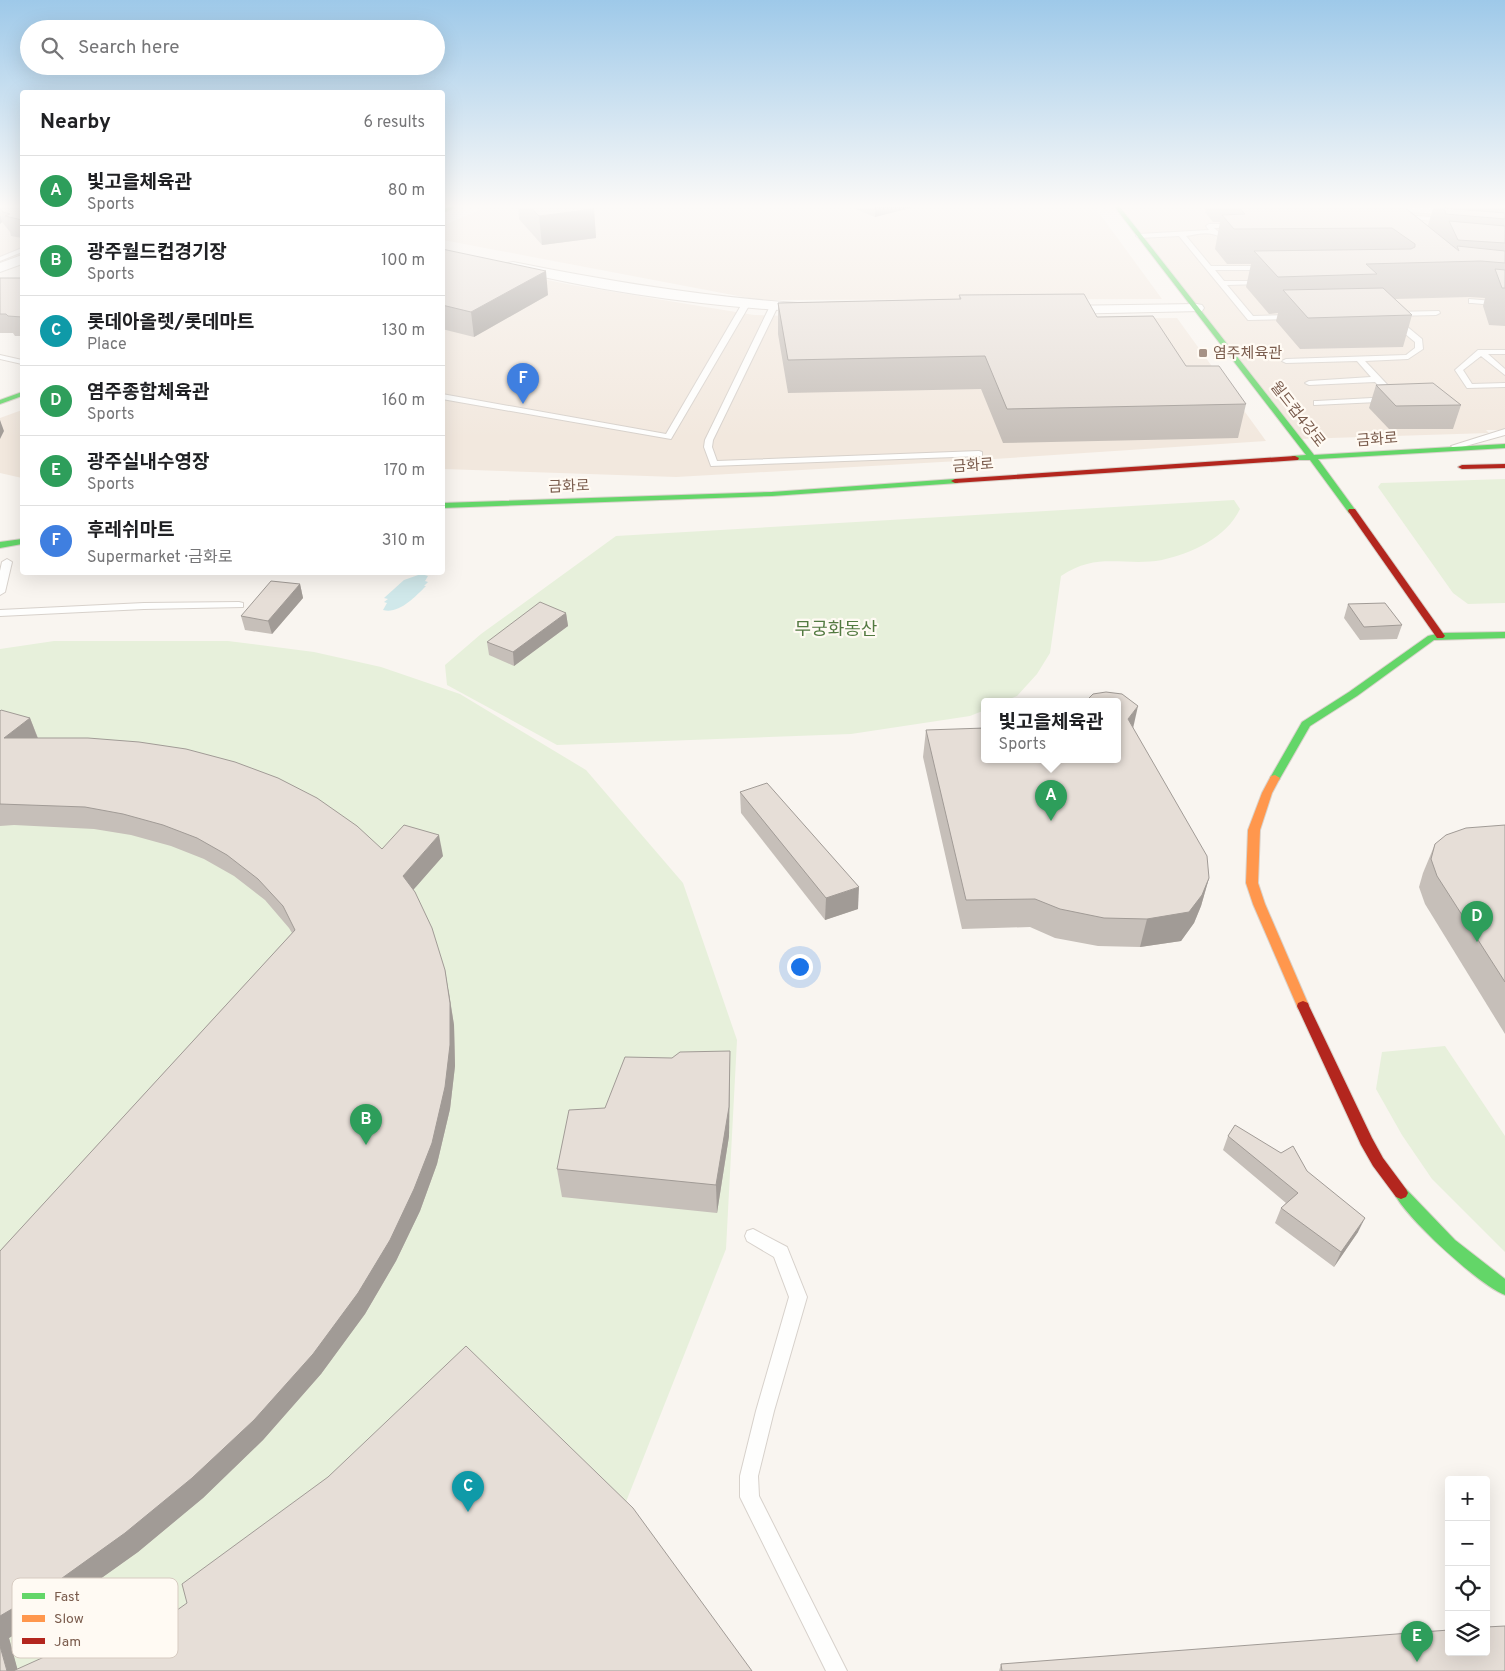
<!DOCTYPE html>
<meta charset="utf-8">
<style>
:root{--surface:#fff;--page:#f2f2f2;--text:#202124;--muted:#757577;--line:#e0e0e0;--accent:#1a73e8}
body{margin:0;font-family:Overpass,"Noto Sans KR",sans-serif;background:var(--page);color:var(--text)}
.controls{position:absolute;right:15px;bottom:15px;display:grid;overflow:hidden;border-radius:5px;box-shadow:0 5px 20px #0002}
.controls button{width:45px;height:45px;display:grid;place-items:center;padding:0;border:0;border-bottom:1px solid var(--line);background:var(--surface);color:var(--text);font:25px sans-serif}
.you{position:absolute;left:799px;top:966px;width:18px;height:18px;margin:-12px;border:4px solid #fff;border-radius:50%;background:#1a73e8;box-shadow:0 0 0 8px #1a73e833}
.badge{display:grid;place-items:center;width:32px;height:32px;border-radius:50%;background:var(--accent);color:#fff;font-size:16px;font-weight:700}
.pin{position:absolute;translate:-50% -41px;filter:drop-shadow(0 1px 2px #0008)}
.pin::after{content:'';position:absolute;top:26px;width:18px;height:15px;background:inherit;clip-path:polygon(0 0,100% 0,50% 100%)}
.popup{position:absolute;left:981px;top:698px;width:140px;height:65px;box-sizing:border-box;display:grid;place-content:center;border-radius:5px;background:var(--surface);filter:drop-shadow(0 1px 4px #0005);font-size:16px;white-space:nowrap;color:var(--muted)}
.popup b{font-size:19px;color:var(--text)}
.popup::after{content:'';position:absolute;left:50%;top:100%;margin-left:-10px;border:10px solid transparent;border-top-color:var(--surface)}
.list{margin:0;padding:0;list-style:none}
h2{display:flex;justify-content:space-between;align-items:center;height:65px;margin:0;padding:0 20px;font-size:21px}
h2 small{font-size:16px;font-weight:400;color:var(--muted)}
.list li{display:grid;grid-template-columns:32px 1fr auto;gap:15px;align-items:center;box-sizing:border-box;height:70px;padding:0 20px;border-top:1px solid var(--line)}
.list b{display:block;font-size:19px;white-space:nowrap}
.list p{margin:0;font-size:16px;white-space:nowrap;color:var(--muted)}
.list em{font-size:16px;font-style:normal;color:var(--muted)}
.icon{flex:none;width:28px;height:28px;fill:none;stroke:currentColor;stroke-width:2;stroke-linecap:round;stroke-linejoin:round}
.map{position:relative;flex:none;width:1505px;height:1671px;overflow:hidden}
.search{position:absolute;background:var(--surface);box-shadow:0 5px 20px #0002;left:20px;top:20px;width:425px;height:55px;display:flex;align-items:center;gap:12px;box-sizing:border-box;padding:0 18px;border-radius:28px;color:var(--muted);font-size:19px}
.panel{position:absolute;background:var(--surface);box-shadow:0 5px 20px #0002;left:20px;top:90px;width:425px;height:485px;border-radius:5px}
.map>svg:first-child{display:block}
.residential{fill:#f2e8de}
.green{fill:#e7f0db}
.water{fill:#d0e8ea}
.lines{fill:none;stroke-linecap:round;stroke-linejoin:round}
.lane-casing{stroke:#d7d1cb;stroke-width:2}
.street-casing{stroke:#d7d1cb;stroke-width:2}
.fast-casing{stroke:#d9d2cb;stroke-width:2}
.slow-casing{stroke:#d9d2cb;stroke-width:2}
.jam-casing{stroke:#d9d2cb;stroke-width:2}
.lane{fill:#fefefd;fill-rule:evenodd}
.street{fill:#fefefd;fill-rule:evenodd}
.fast{fill:#63d668;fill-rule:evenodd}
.slow{fill:#ff974d;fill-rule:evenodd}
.jam{fill:#b3261e;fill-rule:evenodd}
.wall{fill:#c6bfb9}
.shaded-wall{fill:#a19b96}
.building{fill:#e6ded7;stroke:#a19b96}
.poi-dot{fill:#a69286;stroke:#fffaf3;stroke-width:2}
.labels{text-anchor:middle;stroke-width:4.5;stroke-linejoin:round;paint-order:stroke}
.far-poi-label{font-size:15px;fill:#7a5c4d;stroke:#fffaf3;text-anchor:start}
.far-street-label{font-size:15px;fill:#7a5c4d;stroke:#fffaf3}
.park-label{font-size:18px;fill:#537a41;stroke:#fffaf3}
.key{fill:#fffaf3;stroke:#d7cbc1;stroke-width:1}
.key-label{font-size:14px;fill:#7a5c4d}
</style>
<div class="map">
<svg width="1505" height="1671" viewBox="0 0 1505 1671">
<rect width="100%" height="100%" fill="#f9f5f0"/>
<g class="residential">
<polygon points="0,206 22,206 22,259 0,268"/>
<polygon points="489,206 1094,206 1162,299 759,300 443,240 442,226"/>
<polygon points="1116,206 1382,206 1505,215 1505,430 1486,430 1489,433 1299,439"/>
<polygon points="443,259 572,285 754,315 944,320 1177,318 1266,441 994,459 676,477 443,469"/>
<polygon points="22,410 22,478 0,473 0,418"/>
</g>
<g class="green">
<polygon points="1505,479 1505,603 1468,604 1453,593 1378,487 1381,483"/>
<path d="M1234,500L1240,509C1226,538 1192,553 1162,560C1124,567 1098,551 1061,576L1050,653L1037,674L1017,696L1002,702H985V710L970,716L851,734L557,745L447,685L445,665L481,634L616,536Z"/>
<polygon points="54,641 228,641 314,652 381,667 460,694 586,770 683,883 737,1040 726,1249 622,1512 500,1671 0,1671 0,649"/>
<polygon points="1445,1046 1505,1136 1505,1252 1432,1179 1402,1135 1376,1089 1382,1052"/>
</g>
<path class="water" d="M421,574L428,576L425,581L428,582L424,586H426C414,598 399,614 383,610L387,603L384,602L388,599L384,598L404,580Z"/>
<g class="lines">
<g class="lane-casing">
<g id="lane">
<polygon points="1403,215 1445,218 1448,220 1445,222 1401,218 1400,217"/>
<path d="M1209,224H1236L1239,226L1236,228H1214L1221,234L1235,235L1236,236C1227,241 1221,236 1212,234C1204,232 1194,235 1186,236L1211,266H1267L1270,268L1267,270H1215L1224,281H1265L1266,282L1263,284L1227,285L1253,316L1293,315H1296V319L1248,320L1179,236L1139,238L1136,236L1139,234L1209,230L1206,226Z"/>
<polygon points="22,248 22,252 0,261 0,257"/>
<polygon points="1469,299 1505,302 1505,306 1472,303 1469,303"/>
<polygon points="743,302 750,304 671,439 442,399 442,394 666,434"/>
<polygon points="771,304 778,306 713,440 712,447 717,461 979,451 982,452 982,456 711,466 704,447 705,440"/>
<polygon points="1439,311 1440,313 1436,315 1393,316 1389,314 1393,312"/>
<polygon points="1392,319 1398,319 1422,339 1423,349 1408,359 1365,361 1399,397 1399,401 1314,405 1314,401 1317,401 1390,397 1375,382 1309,385 1305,383 1309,381 1371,377 1357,361 1286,363 1282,361 1286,359 1406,355 1415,348 1415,342 1392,323"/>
<polygon points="1478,350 1505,350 1505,354 1488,354 1505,369 1505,375 1481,356 1463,370 1472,384 1505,383 1505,387 1467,388 1455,370"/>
<polygon points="0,355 22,360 22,364 0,359"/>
<polygon points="1505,429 1505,435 1455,449 1451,446"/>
<polygon points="7,559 12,562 5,592 0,595 0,571 2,562"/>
<polygon points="239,602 243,603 243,607 144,609 0,616 0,610 144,603"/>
<polygon points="753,1229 787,1247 807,1297 774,1411 758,1476 759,1496 847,1671 826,1671 740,1497 740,1476 756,1411 789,1297 774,1257 747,1241 745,1236 747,1231"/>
</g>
</g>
<g class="street-casing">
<g id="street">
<polygon points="1376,206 1427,206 1505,211 1505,219 1382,210"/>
<polygon points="22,255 22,264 0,272 0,263"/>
<path d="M513,262C612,282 711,298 812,304L817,305L819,308L817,311L812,312C710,307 607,293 508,269L506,266L508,263Z"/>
<polygon points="1197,304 1202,305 1204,308 1202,311 1060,314 1055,313 1053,310 1055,307 1060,306"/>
</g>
</g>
<g class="fast-casing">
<g id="fast">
<polygon points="451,206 458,206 442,213 442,209"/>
<polygon points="1114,206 1119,206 1314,455 1505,444 1505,448 1318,459 1356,511 1352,513 1349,513 1310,460 1292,460 1292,456 1306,455"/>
<polygon points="22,392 22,396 0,404 0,400"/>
<polygon points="955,479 958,479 958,483 772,496 442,508 442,503 772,492"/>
<polygon points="22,539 22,544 0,548 0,542"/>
<polygon points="1505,632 1505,638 1434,640 1357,696 1310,726 1279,780 1275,781 1270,778 1302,722 1349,692 1428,636 1440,633"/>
<path d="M1401,1187L1406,1189L1455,1240L1505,1279V1295C1480,1286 1405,1217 1394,1193L1396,1189Z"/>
</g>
</g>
<g class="slow-casing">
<polygon id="slow" points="1275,775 1280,778 1272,793 1260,830 1258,883 1265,904 1309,1006 1308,1009 1298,1009 1297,1006 1253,904 1246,883 1248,830 1262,793 1271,776"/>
</g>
<g class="jam-casing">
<g id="jam">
<polygon points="1295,456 1299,458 1298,460 955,483 951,481 955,479"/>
<polygon points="1505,464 1505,468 1462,469 1458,467 1462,465"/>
<polygon points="1349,509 1355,509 1445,636 1443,638 1437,638 1348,511"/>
<polygon points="1303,1001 1308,1003 1309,1006 1372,1138 1383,1158 1406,1189 1408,1193 1406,1197 1401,1199 1396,1197 1373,1166 1361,1145 1297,1006 1298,1003"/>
</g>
</g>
<use href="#lane" class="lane"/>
<use href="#street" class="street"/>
<use href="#fast" class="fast"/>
<use href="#slow" class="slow"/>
<use href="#jam" class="jam"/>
</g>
<g class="wall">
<polygon points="0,206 22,206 22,238 11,236 10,232 2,222 0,224"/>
<polygon points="518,206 591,206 594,209 596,238 542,245 519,219"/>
<polygon points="848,206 918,206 875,217"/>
<polygon points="1206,206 1403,206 1428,226 1428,225 1434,206 1505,206 1505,326 1489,325 1483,306 1485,298 1469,297 1395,299 1412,315 1403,347 1300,349 1276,321 1278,313 1269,314 1246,287 1251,264 1227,264 1215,249 1220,222 1213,222 1205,212"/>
<polygon points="442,249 548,295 474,337 442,329"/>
<polygon points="0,278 22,278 22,336 15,336 13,333 0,333"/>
<polygon points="959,295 1097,317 1186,366 1246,404 1238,438 1003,443 981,389 788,393 778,334 778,303 959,299"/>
<polygon points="1376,385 1461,405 1453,429 1389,429 1369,408"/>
<polygon points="300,584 303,598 272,634 245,630 241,616"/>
<polygon points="1348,604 1402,625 1397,639 1360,640 1344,618"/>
<polygon points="566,613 568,626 514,666 489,655 487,642"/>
<polygon points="0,711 30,718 38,738 382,849 443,856 413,890 449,992 454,1025 455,1066 450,1109 437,1164 420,1211 396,1261 365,1314 321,1374 263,1440 203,1498 138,1552 65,1604 9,1638 17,1669 149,1630 752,1671 0,1671 0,1251 292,933 289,928 265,900 234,876 204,859 171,846 131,835 94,829 14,825 0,826"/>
<polygon points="1133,728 1209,878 1201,906 1194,923 1181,941 1140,947 1098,946 1055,938 1030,927 962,929 923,757 926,730"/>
<polygon points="740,792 858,909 825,920 741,813"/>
<polygon points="1505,825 1505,1034 1425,904 1419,887 1423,873 1435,844"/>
<polygon points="730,1051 729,1136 717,1213 562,1197 557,1169 605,1108 672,1058"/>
<polygon points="1228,1136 1358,1232 1334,1267 1275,1223 1281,1208 1286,1203 1223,1150"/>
<polygon points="1001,1664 1505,1671 999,1671"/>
</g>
<g class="shaded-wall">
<polygon points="875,206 918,206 875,217"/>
<polygon points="594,209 596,238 542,245 539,216"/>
<polygon points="0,215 2,222 0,224"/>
<polygon points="546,271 548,295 474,337 471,312"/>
<polygon points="0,420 4,431 0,439"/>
<polygon points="300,584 303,598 272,634 268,621"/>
<polygon points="566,613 568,626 514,666 513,652"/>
<polygon points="1138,706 1132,733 1128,719"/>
<polygon points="30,718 38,739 4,738"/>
<polygon points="439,835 443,856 407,897 403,876"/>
<polygon points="1209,878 1201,906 1194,923 1181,941 1140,947 1147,919"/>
<polygon points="859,887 858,909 825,920 826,898"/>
<polygon points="445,970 454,1025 455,1066 450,1109 437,1164 420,1211 396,1261 365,1314 321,1374 263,1440 203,1498 138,1552 65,1604 9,1638 18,1671 7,1671 0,1646 0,1616"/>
<polygon points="730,1051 729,1136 717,1213 716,1185"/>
<polygon points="1365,1218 1358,1232 1334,1267 1341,1252"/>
</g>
<g class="building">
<polygon points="0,206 22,206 22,220 5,216 10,214 3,212 0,208"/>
<polygon points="529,206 591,206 594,209 539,216"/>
<polygon points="1237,206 1403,206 1459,251 1457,246 1505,251 1505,263 1481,261 1366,264 1377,274 1278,277 1254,251 1411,249 1415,247 1415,244 1392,228 1234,229 1222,215 1245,214"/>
<polygon points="1444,208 1505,213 1505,219 1446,214"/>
<polygon points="1449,221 1505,226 1505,243 1458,240"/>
<polygon points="442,249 546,271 471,312 442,305"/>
<polygon points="1495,269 1505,270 1505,288 1502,288"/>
<polygon points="0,278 22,278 22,317 8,316 6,314 0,314"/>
<polygon points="1383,288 1412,315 1308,318 1283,290"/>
<polygon points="1084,294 1097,317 1153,316 1186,366 1219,366 1246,404 1007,409 985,356 788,360 778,303 961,299 959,295"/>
<polygon points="1433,383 1461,405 1396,406 1376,385"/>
<polygon points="271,581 300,584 268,621 241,616"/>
<polygon points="540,602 566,613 513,652 487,642"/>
<polygon points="1385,603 1402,625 1364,627 1348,604"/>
<polygon points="1106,692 1122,694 1138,706 1128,719 1207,856 1209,878 1202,895 1189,912 1147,919 1104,918 1060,909 1035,899 966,900 926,730 985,728 985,760 1117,760 1117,702 1088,702 1088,699 1093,694"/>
<polygon points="1,710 30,718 4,738 88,738 139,742 186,749 235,762 278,778 317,798 357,826 382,849 404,825 439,835 403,876 415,892 432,928 445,970 450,1003 450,1045 445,1087 432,1143 414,1189 390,1240 358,1293 313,1354 254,1420 192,1478 125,1533 51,1586 0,1616 0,1251 295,930 283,906 258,879 227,855 197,838 163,825 123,814 85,807 0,804 0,711"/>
<polygon points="767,783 859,887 826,898 740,792"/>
<polygon points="1505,825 1505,982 1437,876 1431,859 1435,844 1446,835 1466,828"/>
<polygon points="730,1051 729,1107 716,1185 557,1169 569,1110 605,1108 625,1057 672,1058 680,1052"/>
<polygon points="1235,1125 1281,1153 1293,1146 1307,1171 1365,1218 1341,1252 1281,1208 1298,1193 1228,1136"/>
<polygon points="466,1346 633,1508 752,1671 13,1671 135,1616 149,1630 187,1603 182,1584 328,1477"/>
<polygon points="1505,1626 1505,1671 1002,1671 1001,1664 1449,1630 1449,1652 1486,1652 1486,1627"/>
<polygon points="0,1646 7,1671 0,1671"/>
</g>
<linearGradient id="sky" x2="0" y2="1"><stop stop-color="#9ec9e9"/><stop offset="0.47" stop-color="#fcfaf8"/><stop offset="1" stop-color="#fcfaf8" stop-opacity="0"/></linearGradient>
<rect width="1505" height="439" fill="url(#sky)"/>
<rect class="poi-dot" x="1198" y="348" width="10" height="10" rx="2.5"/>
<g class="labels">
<g class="far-poi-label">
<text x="1213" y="358">염주체육관</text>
</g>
<g class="far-street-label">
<text transform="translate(1298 414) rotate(52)" y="5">월드컵4강로</text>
<text transform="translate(1377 439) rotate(-4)" y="5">금화로</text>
<text transform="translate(973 465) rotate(-4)" y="5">금화로</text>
<text transform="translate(569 486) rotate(-2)" y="5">금화로</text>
</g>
<g class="park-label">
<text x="836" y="635">무궁화동산</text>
</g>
</g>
<rect x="12" y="1578" width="166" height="80" rx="8" class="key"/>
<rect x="22" y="1593" width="23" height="6" fill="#63d668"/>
<rect x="22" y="1615" width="23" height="7" fill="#ff974d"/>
<rect x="22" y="1638" width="23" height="6" fill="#b3261e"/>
<g class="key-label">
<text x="54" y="1601">Fast</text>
<text x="54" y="1623">Slow</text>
<text x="54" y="1646">Jam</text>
</g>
</svg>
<div class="controls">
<button>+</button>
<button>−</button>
<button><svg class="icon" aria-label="locate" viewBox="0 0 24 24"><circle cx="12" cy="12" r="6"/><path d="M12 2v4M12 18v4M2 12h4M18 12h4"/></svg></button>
<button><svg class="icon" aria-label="layers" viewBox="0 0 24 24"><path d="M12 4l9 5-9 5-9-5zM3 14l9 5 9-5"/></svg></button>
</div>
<div class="you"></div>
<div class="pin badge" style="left:1051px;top:821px;background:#2e9e5b">A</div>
<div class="popup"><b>빛고을체육관</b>Sports</div>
<div class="pin badge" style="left:366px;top:1145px;background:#2e9e5b">B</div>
<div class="pin badge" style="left:468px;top:1512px;background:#0f9aa8">C</div>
<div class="pin badge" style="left:1477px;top:942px;background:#2e9e5b">D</div>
<div class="pin badge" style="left:1417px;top:1662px;background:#2e9e5b">E</div>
<div class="pin badge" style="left:523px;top:404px;background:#3f7fe0">F</div>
<div class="search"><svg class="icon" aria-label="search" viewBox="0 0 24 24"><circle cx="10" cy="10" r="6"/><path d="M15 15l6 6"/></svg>Search here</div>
<section class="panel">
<h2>Nearby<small>6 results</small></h2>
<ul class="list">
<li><span class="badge" style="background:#2e9e5b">A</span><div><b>빛고을체육관</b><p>Sports</p></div><em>80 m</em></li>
<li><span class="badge" style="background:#2e9e5b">B</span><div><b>광주월드컵경기장</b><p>Sports</p></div><em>100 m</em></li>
<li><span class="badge" style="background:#0f9aa8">C</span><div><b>롯데아올렛/롯데마트</b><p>Place</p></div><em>130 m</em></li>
<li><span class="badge" style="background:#2e9e5b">D</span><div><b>염주종합체육관</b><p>Sports</p></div><em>160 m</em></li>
<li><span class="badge" style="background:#2e9e5b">E</span><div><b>광주실내수영장</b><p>Sports</p></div><em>170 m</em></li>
<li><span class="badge" style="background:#3f7fe0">F</span><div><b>후레쉬마트</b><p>Supermarket · 금화로</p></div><em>310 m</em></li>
</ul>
</section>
</div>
